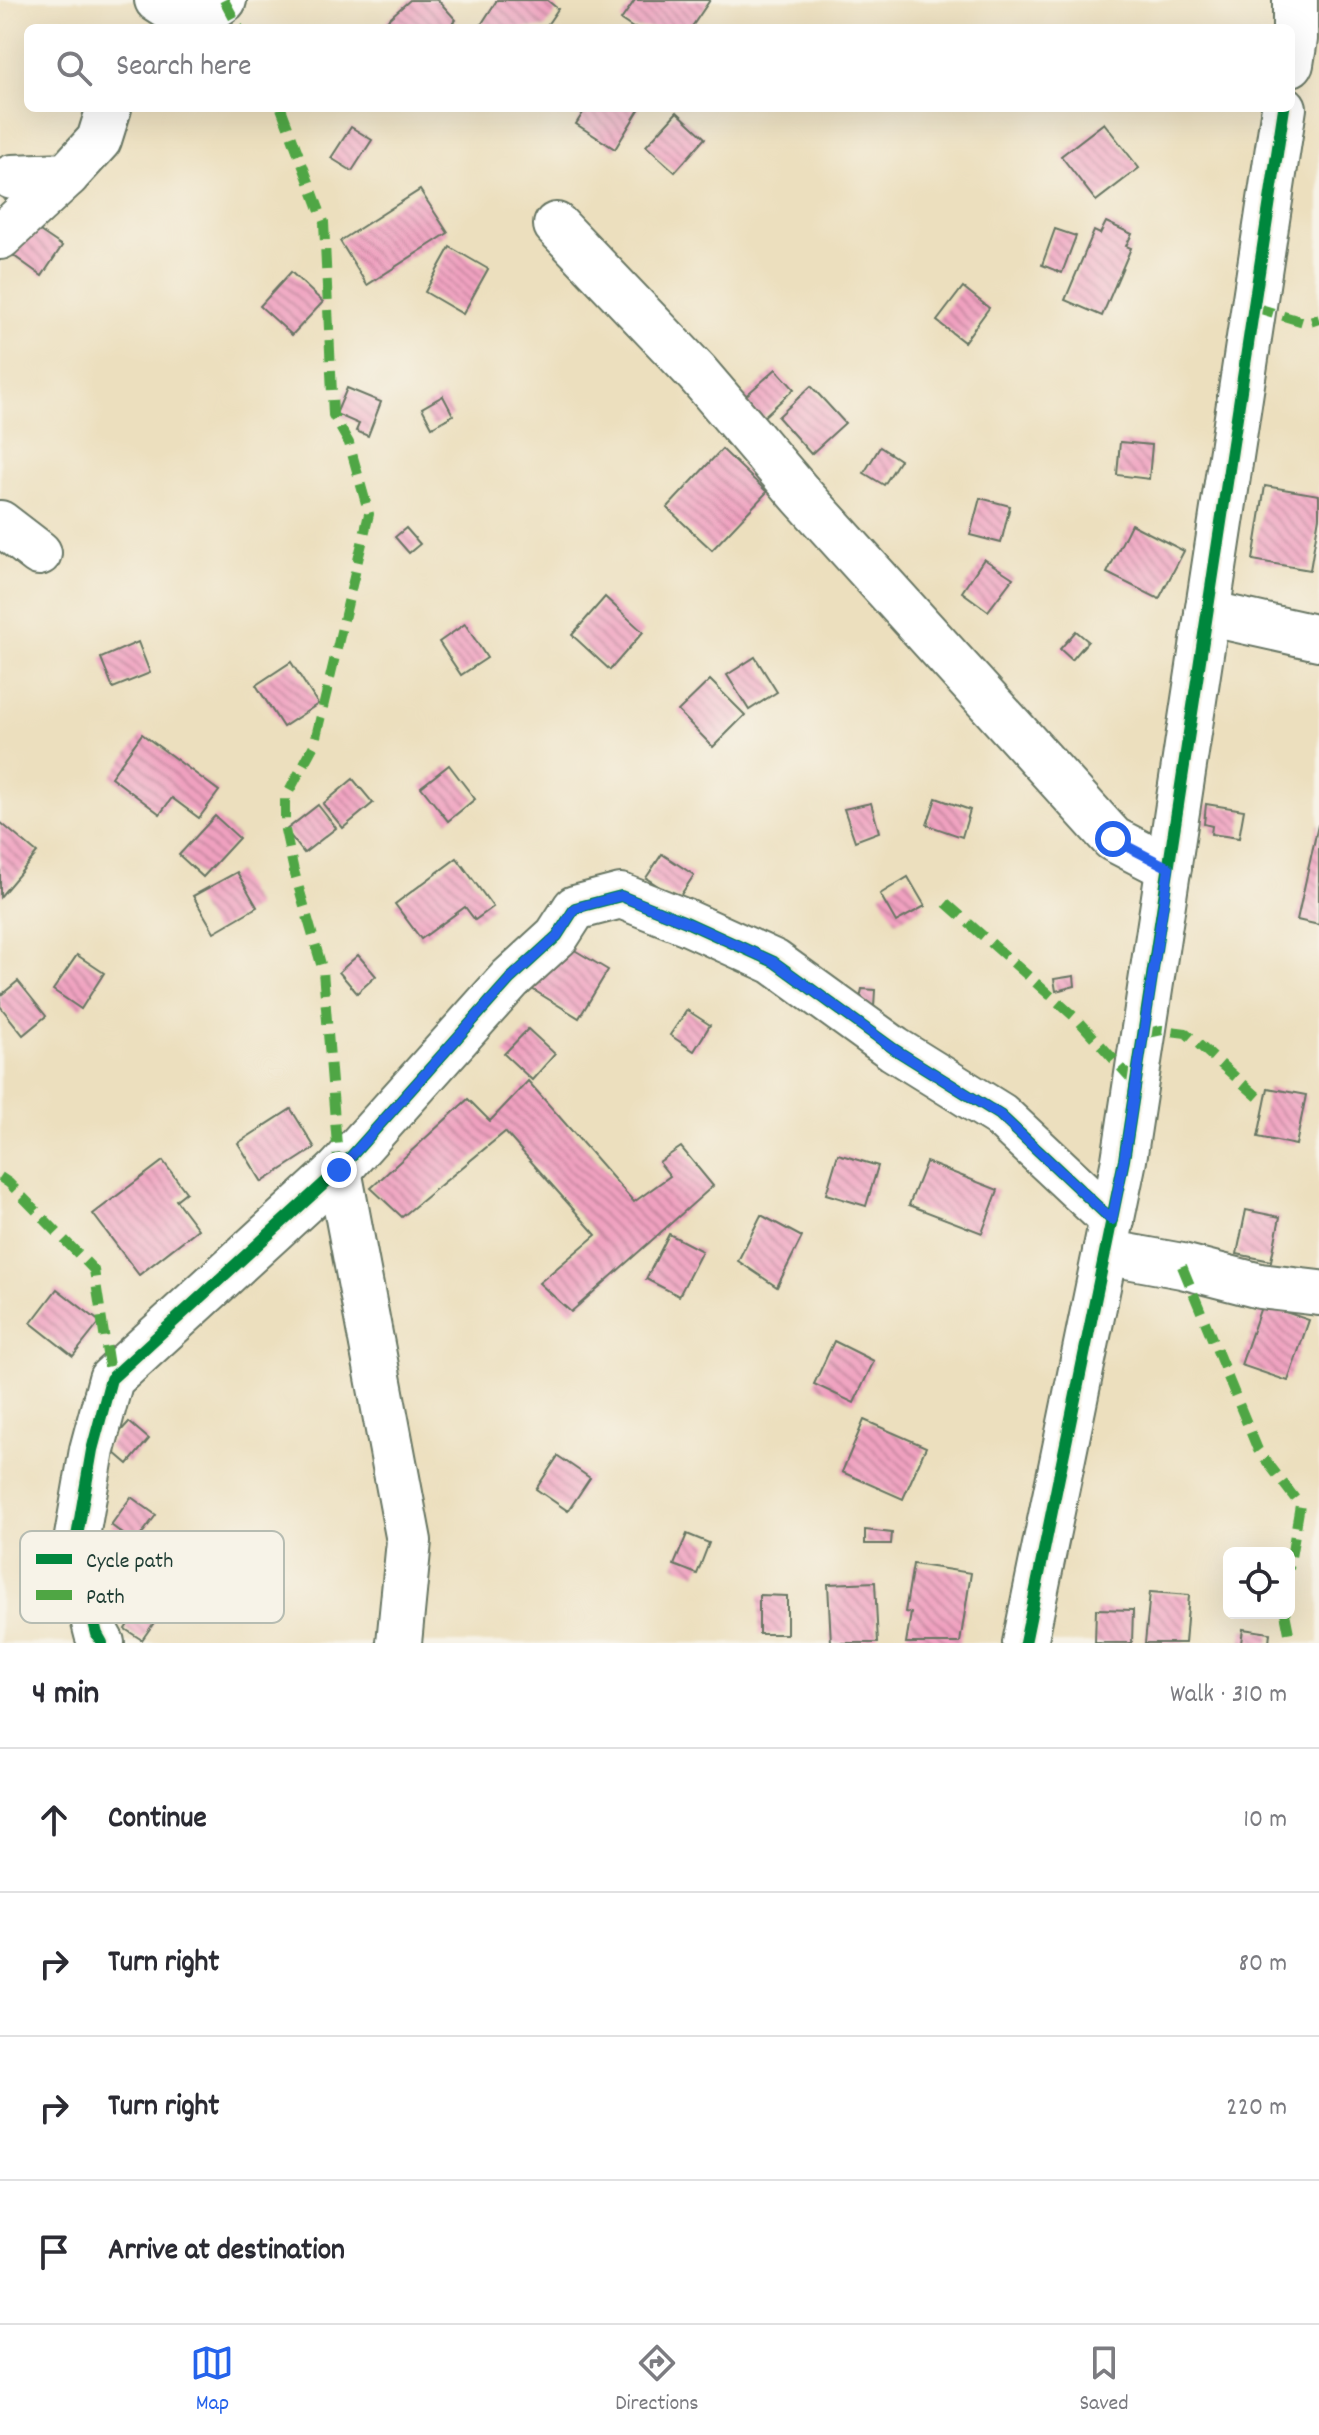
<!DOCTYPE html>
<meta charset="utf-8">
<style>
:root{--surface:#fff;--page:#f2f2f3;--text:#2b2b33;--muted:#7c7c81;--line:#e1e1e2;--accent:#2563eb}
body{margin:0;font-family:Dekko,sans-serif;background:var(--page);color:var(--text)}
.controls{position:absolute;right:24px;bottom:24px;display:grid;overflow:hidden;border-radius:12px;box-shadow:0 8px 32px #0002}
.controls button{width:72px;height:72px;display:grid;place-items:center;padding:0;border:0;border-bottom:2px solid var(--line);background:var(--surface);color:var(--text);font:40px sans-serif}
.stop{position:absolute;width:24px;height:24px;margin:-18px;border:6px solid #2563eb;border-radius:50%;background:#fff}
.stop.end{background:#2563eb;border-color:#fff;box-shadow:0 2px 8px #0008}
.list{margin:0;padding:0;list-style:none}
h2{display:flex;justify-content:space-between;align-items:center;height:104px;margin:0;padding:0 32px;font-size:34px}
h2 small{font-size:26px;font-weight:400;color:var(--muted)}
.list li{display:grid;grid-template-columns:52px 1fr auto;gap:24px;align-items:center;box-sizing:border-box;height:144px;padding:0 32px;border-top:2px solid var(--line)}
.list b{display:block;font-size:30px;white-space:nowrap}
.list em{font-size:26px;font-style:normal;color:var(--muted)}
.icon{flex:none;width:44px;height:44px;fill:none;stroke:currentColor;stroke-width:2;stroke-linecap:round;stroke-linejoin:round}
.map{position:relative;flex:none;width:1319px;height:1643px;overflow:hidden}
.search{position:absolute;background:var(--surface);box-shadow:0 8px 32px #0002;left:24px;right:24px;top:24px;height:88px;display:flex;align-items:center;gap:20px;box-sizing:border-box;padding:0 28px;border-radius:12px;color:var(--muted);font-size:30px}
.sheet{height:680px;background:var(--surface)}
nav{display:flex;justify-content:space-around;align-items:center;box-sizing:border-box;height:112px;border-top:2px solid var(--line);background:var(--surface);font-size:22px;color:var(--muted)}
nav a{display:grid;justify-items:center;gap:4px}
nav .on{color:var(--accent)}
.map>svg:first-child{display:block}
.building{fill:url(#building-back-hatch)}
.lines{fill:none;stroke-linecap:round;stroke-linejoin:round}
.minor-casing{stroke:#677664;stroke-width:48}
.minor{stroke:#fff;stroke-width:44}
.quiet{stroke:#4fa644;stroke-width:10;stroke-dasharray:20 10;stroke-linecap:butt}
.cycleway-casing{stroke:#f7f3e8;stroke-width:17}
.cycleway{stroke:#00873e;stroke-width:12}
.route{stroke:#2563eb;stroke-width:10}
.key{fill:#f7f3e8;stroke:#b6bcb2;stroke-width:2}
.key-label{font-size:22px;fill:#1f3d34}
</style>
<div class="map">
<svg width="1319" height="1643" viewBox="0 0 1319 1643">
<defs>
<pattern id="building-back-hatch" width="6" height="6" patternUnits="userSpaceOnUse" patternTransform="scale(2)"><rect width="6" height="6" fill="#f0a1c0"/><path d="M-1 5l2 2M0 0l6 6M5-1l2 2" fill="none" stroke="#c2849d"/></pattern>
</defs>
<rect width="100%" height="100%" fill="#f7f3e8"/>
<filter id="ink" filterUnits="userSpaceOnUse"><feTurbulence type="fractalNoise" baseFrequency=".0125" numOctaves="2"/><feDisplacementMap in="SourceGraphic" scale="16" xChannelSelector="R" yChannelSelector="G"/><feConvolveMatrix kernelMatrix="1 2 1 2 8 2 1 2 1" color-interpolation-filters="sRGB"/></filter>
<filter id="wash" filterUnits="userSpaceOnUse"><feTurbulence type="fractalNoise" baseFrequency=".006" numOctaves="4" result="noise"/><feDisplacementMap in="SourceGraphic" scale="32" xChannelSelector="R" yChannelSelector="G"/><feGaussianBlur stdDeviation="1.8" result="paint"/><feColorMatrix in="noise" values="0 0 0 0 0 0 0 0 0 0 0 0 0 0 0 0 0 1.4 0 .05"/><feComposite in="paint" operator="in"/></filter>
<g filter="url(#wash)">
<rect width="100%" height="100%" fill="#ecdfbe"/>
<g id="blocks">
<g class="building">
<polygon points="410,0 438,0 456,20 447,28 392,28 386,21"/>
<polygon points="497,0 547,0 558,9 545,28 479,28"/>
<polygon points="635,0 710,0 691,28 633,28 621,20"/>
<polygon points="586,108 640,108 615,149 576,124"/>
<polygon points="677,112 705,138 675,172 646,146"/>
<polygon points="1104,123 1139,168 1096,201 1061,156"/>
<polygon points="351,127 372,140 352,171 331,158"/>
<polygon points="420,190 448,233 367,285 340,241"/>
<polygon points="1106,222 1132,234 1126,246 1131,248 1102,316 1065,300 1094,231 1100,234"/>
<polygon points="34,227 62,246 42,276 14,256"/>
<polygon points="1055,229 1076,236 1062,273 1042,265"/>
<polygon points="450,247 488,269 463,314 425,292"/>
<polygon points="291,272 323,302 292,335 260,306"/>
<polygon points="963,287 989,308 964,342 937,321"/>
<polygon points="776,369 794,389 760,420 742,399"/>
<polygon points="811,386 845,423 811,454 778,417"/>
<polygon points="347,388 381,402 368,436 356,431 359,424 336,414"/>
<polygon points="443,396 453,415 432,427 422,408"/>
<polygon points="1120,442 1152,445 1149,479 1117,475"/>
<polygon points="880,447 900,460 884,485 864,473"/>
<polygon points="722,449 767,492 712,550 667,508"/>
<polygon points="1265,486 1319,495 1319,517 1310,570 1253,560"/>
<polygon points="980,498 1010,506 1001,543 970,535"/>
<polygon points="1131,524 1184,551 1159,599 1107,573"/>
<polygon points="406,528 420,544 409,553 395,537"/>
<polygon points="984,559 1013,578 988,611 962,592"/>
<polygon points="605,597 643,632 610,670 572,635"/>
<polygon points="465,624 487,658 461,675 439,642"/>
<polygon points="1076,631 1088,641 1072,660 1060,649"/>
<polygon points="138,642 150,673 113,688 101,658"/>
<polygon points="755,657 777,692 749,710 727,675"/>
<polygon points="291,662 318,704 283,727 256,685"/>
<polygon points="710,680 745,715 713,747 678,711"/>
<polygon points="142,734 219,791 199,818 172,798 160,814 111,777"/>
<polygon points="449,765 475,799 448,821 421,787"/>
<polygon points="353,779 373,803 343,828 323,804"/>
<polygon points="936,798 970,810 962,837 927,825"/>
<polygon points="871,803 879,832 855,841 844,809"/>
<polygon points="1206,804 1244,810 1239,838 1211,834 1212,826 1204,824"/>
<polygon points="318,805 336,828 304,853 286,830"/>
<polygon points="215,816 239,838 203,877 179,855"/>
<polygon points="0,822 37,853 0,897"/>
<polygon points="1318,825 1319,825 1319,925 1297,920"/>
<polygon points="662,854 694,875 678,899 646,878"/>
<polygon points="457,858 493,907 475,920 465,907 421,939 395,904"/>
<polygon points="237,872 257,907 214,932 193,896"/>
<polygon points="908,877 925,906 896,922 880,894"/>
<polygon points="561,942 608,970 579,1018 532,989"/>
<polygon points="77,955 104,973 81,1009 53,990"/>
<polygon points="358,955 376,976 357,993 339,972"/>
<polygon points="1074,976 1075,986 1056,991 1054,979"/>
<polygon points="18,981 46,1016 23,1035 0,1006 0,996"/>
<polygon points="862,989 875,990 874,1007 859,1003"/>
<polygon points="687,1010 710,1025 694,1051 670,1035"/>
<polygon points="528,1029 555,1054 532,1080 504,1054"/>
<polygon points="528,1081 634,1202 670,1176 659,1162 681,1147 713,1186 571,1312 539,1283 596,1235 505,1132 402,1217 371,1188 468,1099 490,1121"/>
<polygon points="1268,1088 1306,1095 1296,1145 1258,1137"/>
<polygon points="291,1109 315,1148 262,1182 238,1143"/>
<polygon points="838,1154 878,1166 866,1206 826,1194"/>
<polygon points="163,1161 186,1192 176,1200 198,1229 139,1275 93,1214"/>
<polygon points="926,1162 998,1190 982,1233 909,1205"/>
<polygon points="1246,1210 1280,1217 1271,1261 1237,1254"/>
<polygon points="761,1215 802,1237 777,1287 738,1261"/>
<polygon points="669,1234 702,1251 679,1296 646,1279"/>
<polygon points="57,1289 100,1322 73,1356 31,1323"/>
<polygon points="1262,1304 1309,1320 1288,1381 1241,1365"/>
<polygon points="834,1341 874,1361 854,1403 814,1384"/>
<polygon points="864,1420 926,1447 903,1499 842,1472"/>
<polygon points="129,1422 149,1439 128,1464 107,1446"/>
<polygon points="558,1456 590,1478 568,1511 536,1489"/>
<polygon points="131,1497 156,1515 135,1543 111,1525"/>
<polygon points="865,1530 892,1533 891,1544 865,1544"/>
<polygon points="687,1534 709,1543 697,1574 674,1565"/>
<polygon points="913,1564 971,1573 960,1643 906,1643 911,1613 905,1612"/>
<polygon points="875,1582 878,1643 831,1643 828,1584"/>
<polygon points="1150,1592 1189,1595 1185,1643 1145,1643"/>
<polygon points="759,1595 787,1596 787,1634 759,1634"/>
<polygon points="145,1599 162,1611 142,1640 125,1629"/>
<polygon points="1096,1609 1133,1610 1132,1643 1095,1643"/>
<polygon points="1243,1629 1270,1633 1269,1643 1241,1643"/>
</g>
</g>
</g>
<g filter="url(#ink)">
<use href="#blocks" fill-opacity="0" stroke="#677664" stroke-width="2"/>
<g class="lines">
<g class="minor-casing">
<g id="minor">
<polyline points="157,0 191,22"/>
<polyline points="184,28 224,0"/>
<polyline points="1291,64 1295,39 1295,0"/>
<polyline points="12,177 67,175 99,140 109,108"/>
<polyline points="556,225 697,373 802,496 1113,839 1169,868"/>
<polyline points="0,237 67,175"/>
<polyline points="0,523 39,553"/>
<polyline points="1207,613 1319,638"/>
<polyline points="339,1170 409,1541 399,1643"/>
<polyline points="1105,1252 1182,1266 1260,1286 1319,1293"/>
<polyline points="102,1643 97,1634 75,1548 92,1450 111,1379 339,1170 510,979 557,936 575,908 621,896 686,922 774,962 894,1049 1000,1115 1112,1220"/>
<polyline points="1025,1643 1124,1160 1284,108"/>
</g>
</g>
<use href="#minor" class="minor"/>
<g class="quiet">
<polyline points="224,0 239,28"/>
<polyline points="281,108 324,222 333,415 349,443 369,514 314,745 285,799 285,830 294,871 323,971 339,1170"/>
<polyline points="1254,307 1307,323 1319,319"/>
<polyline points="946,903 1079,1021 1135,1083"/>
<polyline points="1143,1034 1162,1030 1186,1033 1259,1098"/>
<polyline points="0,1177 9,1183 94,1270 111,1379"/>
<polyline points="1182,1266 1258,1450 1300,1505 1289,1569"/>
<polyline points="1285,1613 1291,1643"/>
</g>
<g class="cycleway-casing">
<g id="cycleway">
<polyline points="102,1643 97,1634 75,1548 92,1450 111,1379 339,1170 510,979 557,936 575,908 621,896 686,922 774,962 894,1049 1000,1115 1112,1220"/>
<polyline points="1025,1643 1124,1160 1284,108"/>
</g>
</g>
<use href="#cycleway" class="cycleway"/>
</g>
</g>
<g class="lines" filter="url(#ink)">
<polyline class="route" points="339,1170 510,979 557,936 575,908 621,896 686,922 774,962 894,1049 1000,1115 1112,1220 1124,1160 1169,868 1113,839"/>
</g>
<rect x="20" y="1531" width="264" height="92" rx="12" class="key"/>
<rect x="36" y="1554" width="36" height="10" fill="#00873e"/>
<rect x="36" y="1590" width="36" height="10" fill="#4fa644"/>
<g class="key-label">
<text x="86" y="1567">Cycle path</text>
<text x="86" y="1603">Path</text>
</g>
</svg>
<div class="controls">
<button><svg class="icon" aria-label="locate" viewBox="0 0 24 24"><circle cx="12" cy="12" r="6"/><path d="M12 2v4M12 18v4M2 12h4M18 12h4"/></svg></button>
</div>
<div class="stop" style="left:1113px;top:839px"></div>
<div class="stop end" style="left:339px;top:1170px"></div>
<div class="search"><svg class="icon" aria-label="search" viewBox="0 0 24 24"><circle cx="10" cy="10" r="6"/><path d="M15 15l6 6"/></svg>Search here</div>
</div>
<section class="sheet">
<h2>4 min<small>Walk · 310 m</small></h2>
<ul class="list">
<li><svg class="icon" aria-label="ahead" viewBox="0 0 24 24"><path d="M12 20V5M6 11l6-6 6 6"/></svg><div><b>Continue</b></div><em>10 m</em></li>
<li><svg class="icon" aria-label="right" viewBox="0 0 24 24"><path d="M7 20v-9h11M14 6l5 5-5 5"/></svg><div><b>Turn right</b></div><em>80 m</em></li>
<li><svg class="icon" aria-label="right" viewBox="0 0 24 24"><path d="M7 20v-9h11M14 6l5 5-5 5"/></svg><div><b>Turn right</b></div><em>220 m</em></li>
<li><svg class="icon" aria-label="arrive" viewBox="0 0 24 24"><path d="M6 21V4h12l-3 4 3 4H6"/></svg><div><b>Arrive at destination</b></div></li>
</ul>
</section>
<nav>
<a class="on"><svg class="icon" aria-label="map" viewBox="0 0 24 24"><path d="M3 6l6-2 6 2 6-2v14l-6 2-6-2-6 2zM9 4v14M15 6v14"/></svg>Map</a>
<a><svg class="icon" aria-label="directions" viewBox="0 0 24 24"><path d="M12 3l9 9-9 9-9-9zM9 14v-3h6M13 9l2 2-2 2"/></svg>Directions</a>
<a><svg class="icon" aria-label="saved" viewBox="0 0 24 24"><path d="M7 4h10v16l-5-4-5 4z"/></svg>Saved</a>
</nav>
